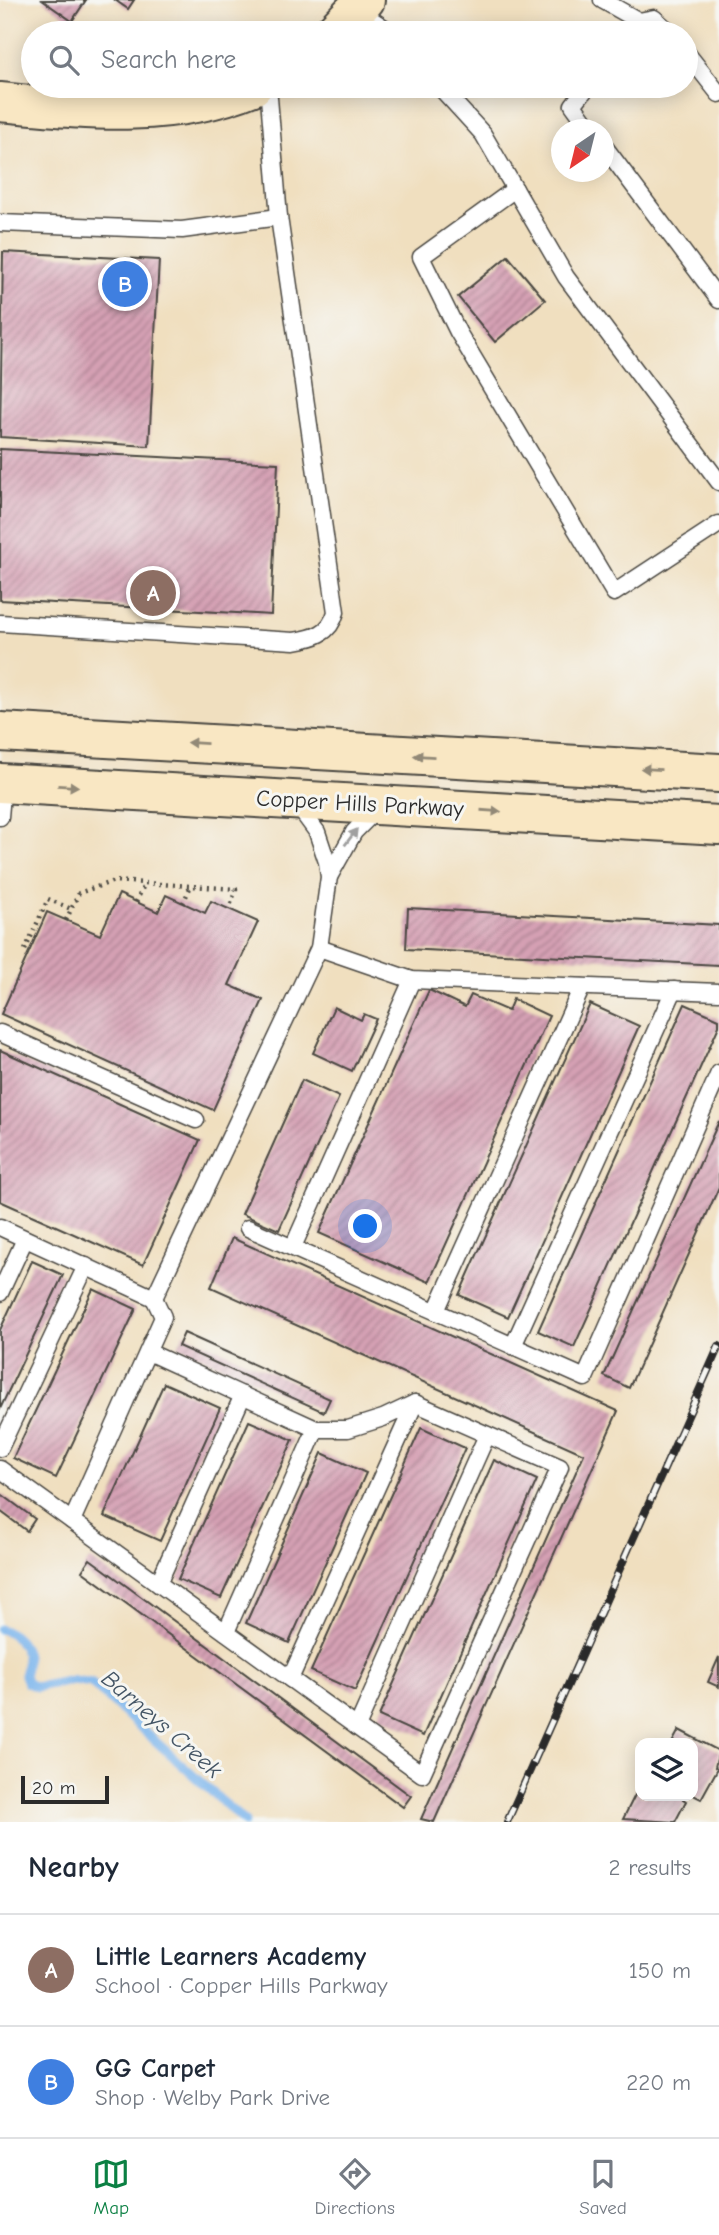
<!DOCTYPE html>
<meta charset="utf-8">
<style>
:root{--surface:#fff;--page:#f6f6f7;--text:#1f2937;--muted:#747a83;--line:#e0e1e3;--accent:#0b8043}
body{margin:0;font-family:"Comic Neue",sans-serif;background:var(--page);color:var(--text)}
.controls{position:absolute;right:21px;bottom:21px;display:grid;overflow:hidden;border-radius:14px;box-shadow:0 4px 18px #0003}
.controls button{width:63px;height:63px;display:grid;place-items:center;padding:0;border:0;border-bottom:2px solid var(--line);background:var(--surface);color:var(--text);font:35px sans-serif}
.compass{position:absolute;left:551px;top:119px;width:63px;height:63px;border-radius:50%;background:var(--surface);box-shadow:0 4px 18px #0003;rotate:215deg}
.scale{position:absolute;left:21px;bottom:18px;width:88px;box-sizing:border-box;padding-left:7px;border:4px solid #2b2b2b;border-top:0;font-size:19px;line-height:24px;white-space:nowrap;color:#2b2b2b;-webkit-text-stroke:5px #f6f6f2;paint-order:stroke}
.you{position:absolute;left:366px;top:1227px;width:24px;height:24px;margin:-18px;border:5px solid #fff;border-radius:50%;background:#1a73e8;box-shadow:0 0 0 10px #1a73e833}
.badge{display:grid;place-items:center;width:46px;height:46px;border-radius:50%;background:var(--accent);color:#fff;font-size:23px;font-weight:700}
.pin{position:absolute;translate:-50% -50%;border:4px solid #fff;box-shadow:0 2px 7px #0006}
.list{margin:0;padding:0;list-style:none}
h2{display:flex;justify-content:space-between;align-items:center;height:91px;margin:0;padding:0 28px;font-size:30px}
h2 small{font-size:23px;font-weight:400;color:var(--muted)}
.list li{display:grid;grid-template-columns:46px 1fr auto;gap:21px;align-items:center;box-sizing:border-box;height:112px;padding:0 28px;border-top:2px solid var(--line)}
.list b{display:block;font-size:26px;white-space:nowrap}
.list p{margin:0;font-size:23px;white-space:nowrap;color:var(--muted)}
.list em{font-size:23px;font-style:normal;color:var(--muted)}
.icon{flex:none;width:38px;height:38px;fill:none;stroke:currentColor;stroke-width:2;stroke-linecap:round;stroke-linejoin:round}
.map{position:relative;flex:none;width:719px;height:1822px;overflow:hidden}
.search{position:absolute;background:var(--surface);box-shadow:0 4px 18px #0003;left:21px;right:21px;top:21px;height:77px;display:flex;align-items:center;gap:18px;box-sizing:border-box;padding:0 24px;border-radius:38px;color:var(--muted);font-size:26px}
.sheet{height:315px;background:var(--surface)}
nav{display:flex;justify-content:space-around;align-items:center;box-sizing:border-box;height:98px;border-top:2px solid var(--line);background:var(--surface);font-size:19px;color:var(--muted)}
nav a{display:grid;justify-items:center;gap:4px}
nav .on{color:var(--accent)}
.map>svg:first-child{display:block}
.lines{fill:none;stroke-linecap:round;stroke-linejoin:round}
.stream{stroke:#7db6ed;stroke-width:9}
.building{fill:url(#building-hatch)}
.lane-casing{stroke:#494641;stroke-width:19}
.secondary-casing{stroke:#494641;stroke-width:42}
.path{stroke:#494641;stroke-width:4.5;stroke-dasharray:2 5;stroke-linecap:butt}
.lane{stroke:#fff;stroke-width:16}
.secondary{stroke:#f9e7c3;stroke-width:38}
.rail-casing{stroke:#2b2b2b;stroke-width:8}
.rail{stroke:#f6f6f2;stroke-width:5;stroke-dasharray:16;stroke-linecap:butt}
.oneway{fill:#928977}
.oneway2{fill:#a0a0a0}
.labels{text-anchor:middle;stroke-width:6;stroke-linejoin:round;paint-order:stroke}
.street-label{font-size:23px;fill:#2b2b2b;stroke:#f6f6f2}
.water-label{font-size:24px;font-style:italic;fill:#445565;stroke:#f6f6f2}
</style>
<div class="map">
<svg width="719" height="1822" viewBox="0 0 719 1822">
<defs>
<pattern id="building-hatch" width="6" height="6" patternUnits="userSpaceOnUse" patternTransform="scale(1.75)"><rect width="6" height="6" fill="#d5a0b4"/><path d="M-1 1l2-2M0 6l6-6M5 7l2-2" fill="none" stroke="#ad8393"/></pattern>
</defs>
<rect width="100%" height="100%" fill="#f6f6f2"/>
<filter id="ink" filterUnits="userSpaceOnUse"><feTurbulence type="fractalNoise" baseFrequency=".0143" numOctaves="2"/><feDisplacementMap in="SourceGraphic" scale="14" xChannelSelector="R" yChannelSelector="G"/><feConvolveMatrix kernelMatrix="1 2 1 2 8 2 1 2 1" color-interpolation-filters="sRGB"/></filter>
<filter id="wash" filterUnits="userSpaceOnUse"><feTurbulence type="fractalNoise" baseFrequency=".00686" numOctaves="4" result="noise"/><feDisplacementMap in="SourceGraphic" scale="28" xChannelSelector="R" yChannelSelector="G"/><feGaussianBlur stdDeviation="1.57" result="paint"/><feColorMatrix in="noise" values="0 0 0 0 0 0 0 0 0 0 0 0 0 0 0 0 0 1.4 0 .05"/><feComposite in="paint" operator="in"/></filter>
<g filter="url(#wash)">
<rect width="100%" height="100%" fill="#f0dfbf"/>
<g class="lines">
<path class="stream" d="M0,1629C22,1635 31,1655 24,1675L27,1683L36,1687L73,1680L91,1683L245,1822"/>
</g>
<g id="blocks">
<g class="building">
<polygon points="42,0 86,0 72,21"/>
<polygon points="115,0 134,0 128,9"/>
<polygon points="3,252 159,260 149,446 0,437"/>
<polygon points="508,256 545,300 495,342 458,297"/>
<polygon points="0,449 278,463 271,615 0,600"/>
<polygon points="119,894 158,912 166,895 205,913 211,901 258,922 229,985 263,1000 213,1110 1,1014 47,912 100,935"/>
<polygon points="408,908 719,925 719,965 406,949"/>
<polygon points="429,990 465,1007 471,995 508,1011 513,999 549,1016 429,1282 319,1233"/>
<polygon points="590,1004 639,1026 508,1317 459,1295"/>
<polygon points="685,1004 719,1019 719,1026 574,1347 538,1331"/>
<polygon points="334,1007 361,1020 364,1014 376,1019 352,1071 313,1053"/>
<polygon points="0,1050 200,1140 143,1265 0,1201"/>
<polygon points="302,1080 339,1097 279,1230 242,1214"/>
<polygon points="719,1121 719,1187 629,1388 604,1376"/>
<polygon points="232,1238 618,1411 434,1822 421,1819 584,1454 211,1287"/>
<polygon points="32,1261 63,1275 0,1409 0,1330"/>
<polygon points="93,1289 136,1309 56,1478 13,1458"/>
<polygon points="184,1333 330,1399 324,1412 178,1346"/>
<polygon points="164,1383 220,1408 160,1541 104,1516"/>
<polygon points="249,1421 293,1440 221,1598 178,1579"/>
<polygon points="421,1428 465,1448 355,1691 311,1671"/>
<polygon points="322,1453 366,1473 289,1643 246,1623"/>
<polygon points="494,1460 537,1480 423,1736 379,1716"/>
<polygon points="0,1493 35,1519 27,1531 0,1511"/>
<polygon points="90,1559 411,1796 403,1807 82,1571"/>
<polygon points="719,1657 719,1687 708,1682"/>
<polygon points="679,1730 719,1751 715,1767 718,1768 701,1799 693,1795 693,1743 672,1743"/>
<polygon points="640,1785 640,1796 684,1796 683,1799 686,1801 675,1822 623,1819"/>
</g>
</g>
</g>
<g filter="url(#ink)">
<use href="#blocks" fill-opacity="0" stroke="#494641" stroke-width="2"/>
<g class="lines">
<g class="lane-casing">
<g id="lane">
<polyline points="602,0 639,21"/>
<polyline points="357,10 392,33"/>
<polyline points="629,33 639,21 654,18 671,33"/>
<polyline points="686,52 719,94"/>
<polyline points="268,86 279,217"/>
<polyline points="439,86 483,134 566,277 719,482"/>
<polyline points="588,86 573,105 591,130"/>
<polyline points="604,146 719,300"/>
<polyline points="515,189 421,257 458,332 614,593 719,524"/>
<path d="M0,223L182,230L279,217L336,612C330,634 314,638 294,641L0,623"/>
<polyline points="0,817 3,783"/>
<polyline points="330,875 354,832 377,809"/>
<polyline points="319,948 412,980 719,992"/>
<polyline points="0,1033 196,1120"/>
<polyline points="0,1227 154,1298 319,948 329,877 327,862 317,832 298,806"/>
<polyline points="248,1228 585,1378 719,1073"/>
<polyline points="293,1247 412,980"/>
<polyline points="0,1293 25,1239"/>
<polyline points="436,1311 582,987"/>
<polyline points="513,1346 674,990"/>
<polyline points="0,1448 86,1266"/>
<polyline points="0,1469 422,1774 560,1467 415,1403 383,1418 348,1429 316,1429 148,1352"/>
<polyline points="72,1521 163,1317 154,1298"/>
<polyline points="158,1584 243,1395"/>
<polyline points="226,1632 316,1429"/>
<polyline points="290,1679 415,1403"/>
<polyline points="357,1727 487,1435"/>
</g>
</g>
<g class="secondary-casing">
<g id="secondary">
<polyline points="333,33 365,0"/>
<path d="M0,102C86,110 172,120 253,86"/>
<polyline points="0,732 719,773"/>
<polyline points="0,783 719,825"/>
</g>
</g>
<g class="path">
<polyline points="136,902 145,883"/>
<polyline points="183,903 191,886"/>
<polyline points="66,920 79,893 114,881 236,889 229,909"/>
<polyline points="25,950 48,899 71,909"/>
</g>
<use href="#lane" class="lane"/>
<use href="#secondary" class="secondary"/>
<g class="rail-casing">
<polyline id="rail" points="507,1822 719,1346"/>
</g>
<use href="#rail" class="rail"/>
</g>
<defs><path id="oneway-solid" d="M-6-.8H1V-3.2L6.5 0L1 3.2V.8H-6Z" transform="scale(1.75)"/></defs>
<g class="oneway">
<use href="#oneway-solid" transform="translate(197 743) rotate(-177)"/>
<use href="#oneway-solid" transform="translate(424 756) rotate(-177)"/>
<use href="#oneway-solid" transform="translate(651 769) rotate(-177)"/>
<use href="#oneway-solid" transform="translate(68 786) rotate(3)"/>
<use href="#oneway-solid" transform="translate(491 811) rotate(4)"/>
</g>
<use class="oneway2" href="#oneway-solid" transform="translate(351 837) rotate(-53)"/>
</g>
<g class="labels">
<g class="street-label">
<text transform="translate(360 803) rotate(3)" y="8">Copper Hills Parkway</text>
</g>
<g class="water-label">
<text transform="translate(162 1724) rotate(41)" y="8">Barneys Creek</text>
</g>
</g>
</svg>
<div class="controls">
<button><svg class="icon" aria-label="layers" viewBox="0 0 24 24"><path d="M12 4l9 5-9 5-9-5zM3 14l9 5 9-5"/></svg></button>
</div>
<svg class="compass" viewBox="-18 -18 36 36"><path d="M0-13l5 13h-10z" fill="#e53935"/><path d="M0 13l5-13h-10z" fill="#747a83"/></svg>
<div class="scale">20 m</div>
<div class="you"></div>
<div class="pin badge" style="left:153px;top:593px;background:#8d6e63">A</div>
<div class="pin badge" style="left:125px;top:284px;background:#3f7fe0">B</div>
<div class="search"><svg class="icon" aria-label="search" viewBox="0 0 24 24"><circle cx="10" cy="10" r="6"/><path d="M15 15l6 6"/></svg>Search here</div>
</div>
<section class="sheet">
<h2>Nearby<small>2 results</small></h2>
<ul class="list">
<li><span class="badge" style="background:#8d6e63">A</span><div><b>Little Learners Academy</b><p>School · Copper Hills Parkway</p></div><em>150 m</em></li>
<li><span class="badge" style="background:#3f7fe0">B</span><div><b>GG Carpet</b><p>Shop · Welby Park Drive</p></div><em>220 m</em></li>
</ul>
</section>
<nav>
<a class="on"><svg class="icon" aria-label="map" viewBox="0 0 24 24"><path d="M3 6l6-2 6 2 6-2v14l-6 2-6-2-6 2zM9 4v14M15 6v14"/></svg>Map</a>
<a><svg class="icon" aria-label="directions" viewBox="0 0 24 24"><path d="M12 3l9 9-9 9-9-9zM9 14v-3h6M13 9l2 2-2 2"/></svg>Directions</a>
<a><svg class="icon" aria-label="saved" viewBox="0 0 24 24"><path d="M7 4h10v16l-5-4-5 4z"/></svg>Saved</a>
</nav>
